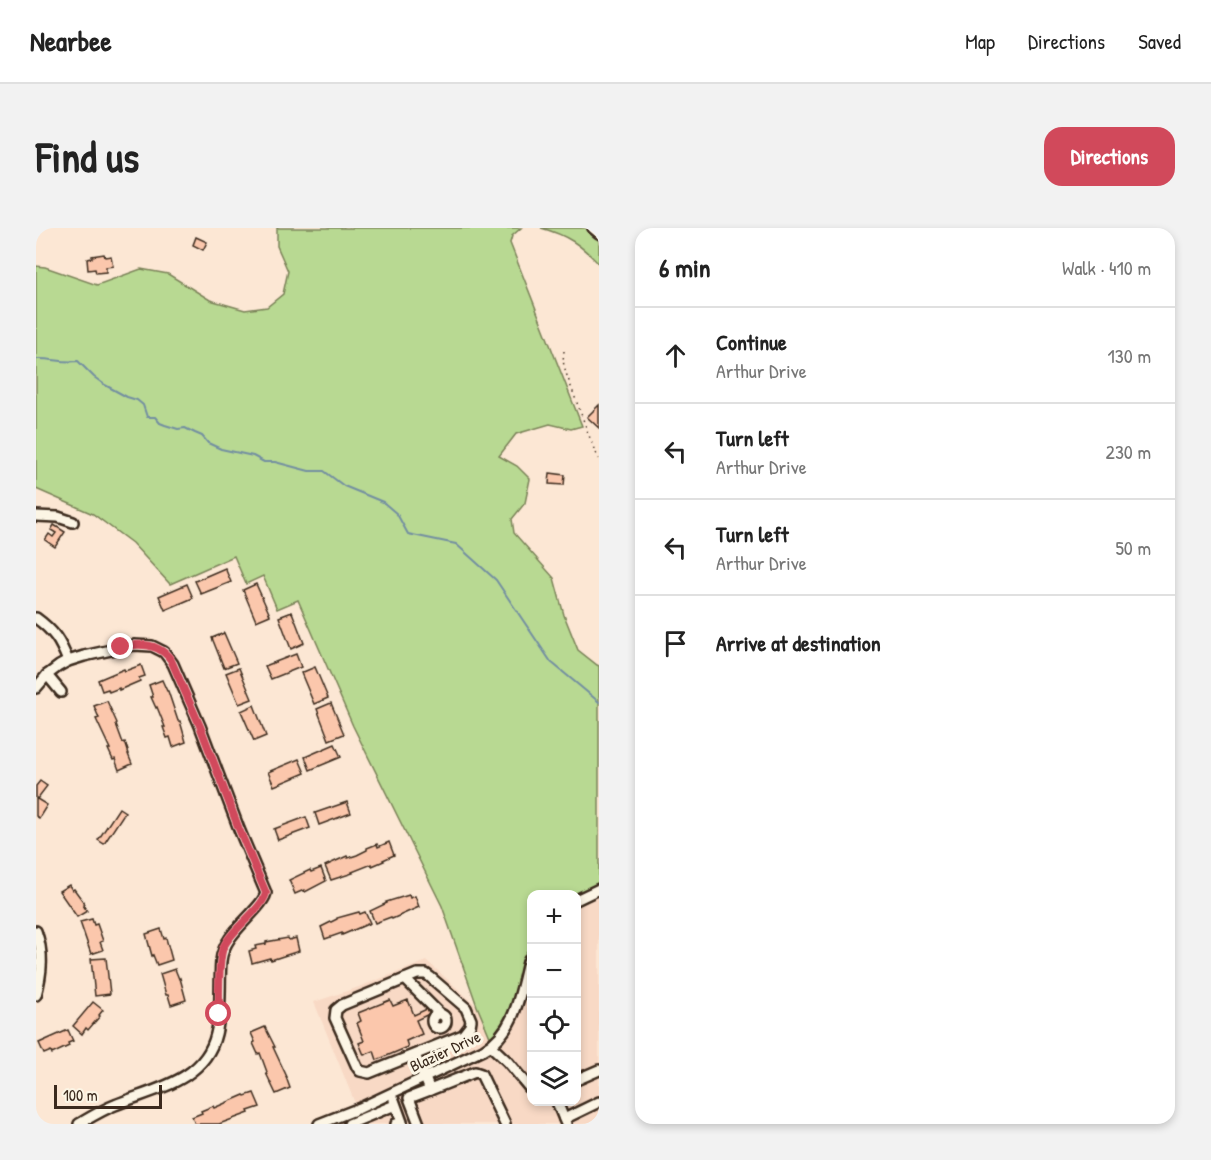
<!DOCTYPE html>
<meta charset="utf-8">
<style>
:root{--surface:#fff;--page:#f2f2f2;--text:#222;--muted:#767676;--line:#e0e0e0;--accent:#d1495b}
body{margin:0;font-family:"Patrick Hand",sans-serif;background:var(--page);color:var(--text)}
.controls{position:absolute;right:18px;bottom:18px;display:grid;overflow:hidden;border-radius:12px;box-shadow:0 3px 9px #0003}
.controls button{width:54px;height:54px;display:grid;place-items:center;padding:0;border:0;border-bottom:2px solid var(--line);background:var(--surface);color:var(--text);font:30px sans-serif}
.scale{position:absolute;left:18px;bottom:15px;width:108px;box-sizing:border-box;padding-left:6px;border:3px solid #3b2a1e;border-top:0;font-size:16px;line-height:21px;white-space:nowrap;color:#3b2a1e;-webkit-text-stroke:4px #fcf5e5;paint-order:stroke}
.stop{position:absolute;width:18px;height:18px;margin:-14px;border:4px solid #d1495b;border-radius:50%;background:#fff}
.stop.end{background:#d1495b;border-color:#fff;box-shadow:0 2px 6px #0008}
.list{margin:0;padding:0;list-style:none}
h2{display:flex;justify-content:space-between;align-items:center;height:78px;margin:0;padding:0 24px;font-size:26px}
h2 small{font-size:20px;font-weight:400;color:var(--muted)}
.list li{display:grid;grid-template-columns:39px 1fr auto;gap:18px;align-items:center;box-sizing:border-box;height:96px;padding:0 24px;border-top:2px solid var(--line)}
.list b{display:block;font-size:22px;white-space:nowrap}
.list p{margin:0;font-size:20px;white-space:nowrap;color:var(--muted)}
.list em{font-size:20px;font-style:normal;color:var(--muted)}
.icon{flex:none;width:33px;height:33px;fill:none;stroke:currentColor;stroke-width:2;stroke-linecap:round;stroke-linejoin:round}
.map{position:relative;flex:none;width:563px;height:896px;overflow:hidden;border-radius:18px}
header{display:flex;align-items:center;gap:36px;box-sizing:border-box;height:84px;padding:0 30px;background:var(--surface);border-bottom:2px solid var(--line)}
header strong{font-size:28px}
nav{display:flex;gap:33px;margin-inline-start:auto;font-size:21px}
.intro{display:flex;align-items:center;justify-content:space-between;box-sizing:border-box;height:144px;padding:0 36px}
h1{margin:0;font-size:42px}
.button{padding:15px 27px;border-radius:18px;background:var(--accent);color:#fff;font-size:21px;font-weight:700}
main{display:flex;gap:36px;padding:0 36px}
aside{flex:1;background:var(--surface);border-radius:18px;box-shadow:0 3px 9px #0003}
.map>svg:first-child{display:block}
.built{fill:#f8d9c5}
.green{fill:#b8d992;stroke:#7a8258;stroke-width:1.5}
.lines{fill:none;stroke-linecap:round;stroke-linejoin:round}
.stream{stroke:#738fa1;stroke-width:2}
.building{fill:#fbc7ac;stroke:#3b2a1e;stroke-width:1.5}
.minor-casing{stroke:#3b2a1e;stroke-width:14}
.path{stroke:#3b2a1e;stroke-width:1.5;stroke-dasharray:1.5 4.5;stroke-linecap:butt}
.minor{stroke:#fcf5e5;stroke-width:9}
.route{stroke:#d1495b;stroke-width:8}
.labels{text-anchor:middle;stroke-width:6;stroke-linejoin:round;paint-order:stroke}
.street-label{font-size:16px;fill:#3b2a1e;stroke:#fcf5e5}
</style>
<header>
<strong>Nearbee</strong>
<nav><a>Map</a><a>Directions</a><a>Saved</a></nav>
</header>
<div class="intro"><h1>Find us</h1><a class="button">Directions</a></div>
<main>
<div class="map">
<svg width="563" height="896" viewBox="0 0 563 896">
<rect width="100%" height="100%" fill="#fce7d4"/>
<filter id="ink" filterUnits="userSpaceOnUse"><feTurbulence type="fractalNoise" baseFrequency=".0167" numOctaves="2"/><feDisplacementMap in="SourceGraphic" scale="12" xChannelSelector="R" yChannelSelector="G"/><feConvolveMatrix kernelMatrix="1 2 1 2 8 2 1 2 1" color-interpolation-filters="sRGB"/></filter>
<g filter="url(#ink)">
<polygon class="built" points="563,668 563,896 283,896 321,880 278,774 320,760 391,733 441,778 459,820 477,799 491,766 495,745 496,874 540,874 541,679"/>
<g class="green">
<polygon points="241,0 485,0 476,8 474,15 546,198 535,201 514,196 480,206 463,228 481,238 494,251 489,275 476,291 478,305 518,350 528,387 542,422 561,437 563,438 563,661 541,672 540,666 496,666 495,727 485,764 457,816 441,778 406,678 317,498 262,372 241,381 227,348 210,356 198,328 134,356 96,315 57,286 0,261 0,38 9,39 61,57 105,41 132,46 174,72 209,82 231,79 247,66 252,43 241,18"/>
<path d="M505,0H563V36C545,17 531,7 505,0Z"/>
</g>
<g class="lines">
<path class="stream" d="M0,131C14,130 27,135 42,133L58,149L69,157L91,169L101,172L107,177L111,189H119L124,195L129,197L142,201L149,200L159,205L166,208L172,215L185,221L217,228L228,234H239L273,243H288L308,258L347,274L361,286L372,306L420,316L460,352L515,434L563,474"/>
</g>
<g class="building">
<polygon points="160,9 171,14 167,22 157,17"/>
<polygon points="68,26 69,29 75,28 77,38 70,39 70,44 60,45 59,41 52,42 51,31 56,30 56,28"/>
<polygon points="563,177 563,200 551,189"/>
<polygon points="514,245 529,247 528,257 513,256"/>
<polygon points="18,297 29,304 19,319 9,312 13,306 17,309 20,305 15,302"/>
<polygon points="189,340 195,354 165,366 159,353"/>
<polygon points="151,356 157,370 129,382 123,368"/>
<polygon points="220,356 234,387 220,393 207,362"/>
<polygon points="256,384 268,415 255,421 243,389"/>
<polygon points="188,405 201,435 188,440 176,410"/>
<polygon points="260,426 265,439 235,451 229,438"/>
<polygon points="105,437 109,448 103,450 104,453 83,462 83,460 73,464 72,461 66,463 62,452 88,441 89,443"/>
<polygon points="279,439 292,470 278,476 265,445"/>
<polygon points="203,440 216,471 203,476 190,445"/>
<polygon points="126,452 131,463 132,463 142,493 144,493 150,514 137,519 134,509 131,510 127,499 129,499 121,479 120,480 115,469 117,469 113,457"/>
<polygon points="71,473 81,495 80,496 87,515 89,514 93,526 92,526 96,536 83,542 79,531 77,532 72,521 74,521 60,491 63,490 58,478"/>
<polygon points="295,475 308,506 293,512 281,481"/>
<polygon points="218,477 230,508 218,513 205,483"/>
<polygon points="299,516 305,529 274,542 269,529"/>
<polygon points="263,531 269,545 238,558 232,544"/>
<polygon points="4,553 11,558 1,571 11,577 3,590 0,588 0,558"/>
<polygon points="311,574 315,585 283,597 279,585"/>
<polygon points="83,580 89,584 68,616 62,612"/>
<polygon points="270,589 274,600 242,612 238,601"/>
<polygon points="353,614 358,627 347,632 348,633 336,638 336,636 316,644 317,645 295,652 289,638 311,628 312,630 321,627 331,622 331,620 341,616 342,619"/>
<polygon points="285,640 290,653 269,664 268,662 259,666 253,652 274,642 275,644"/>
<polygon points="33,657 36,662 38,661 49,676 47,677 51,683 41,689 23,663"/>
<polygon points="373,667 374,670 379,668 383,679 356,691 355,689 339,695 334,683 351,675 350,674"/>
<polygon points="323,684 324,686 329,684 334,695 306,707 306,705 289,711 285,699 301,691 301,690"/>
<polygon points="56,691 58,697 61,696 67,713 64,714 67,722 55,726 44,694"/>
<polygon points="125,701 128,711 130,710 136,732 121,737 117,727 116,728 110,706"/>
<polygon points="252,710 253,712 260,710 263,723 235,732 234,730 216,735 213,723 220,721 219,718 230,716 230,714"/>
<polygon points="70,730 74,766 59,768 55,731"/>
<polygon points="139,741 143,751 144,750 150,772 135,777 132,767 130,767 124,746"/>
<polygon points="354,772 357,778 372,772 378,787 393,780 395,785 380,792 386,806 370,813 372,819 341,832 338,823 328,827 323,815 328,813 321,795 325,793 322,785"/>
<polygon points="57,774 67,782 63,787 64,788 52,802 50,800 46,806 37,798"/>
<polygon points="229,799 239,819 237,819 251,849 250,849 254,860 240,866 230,845 231,844 224,825 222,826 217,815 219,814 215,805"/>
<polygon points="32,802 37,813 32,815 33,818 16,826 15,823 8,826 3,815"/>
<polygon points="218,865 224,879 212,883 213,885 183,896 159,896 156,889 166,885 165,883 177,878 178,880 208,867 209,868"/>
</g>
<g class="lines">
<g class="minor-casing">
<g id="minor">
<polyline points="557,0 563,5"/>
<polyline points="0,288 22,289 37,294"/>
<path d="M0,390C18,403 24,413 32,433"/>
<polyline points="11,447 25,464"/>
<path d="M0,460L11,447L23,438L32,433L48,428L98,417L116,418L128,424L137,436L164,498L203,601L230,665C228,673 222,678 216,685C203,699 187,713 185,733C183,757 186,783 180,806C169,853 118,861 79,877C66,882 55,889 43,896"/>
<polyline points="540,672 563,661"/>
<path d="M0,703C8,725 6,745 0,767"/>
<polygon points="381,746 390,746 394,749 430,780 435,792 434,798 427,807 333,845 324,843 321,839 299,790 300,782 306,777"/>
<polyline points="369,751 403,785"/>
<circle cx="403" cy="793" r="7"/>
<polyline points="455,818 472,834 496,863"/>
<polyline points="379,827 394,862 373,870 383,896"/>
<polyline points="540,852 563,842"/>
<polyline points="394,862 439,844 445,846 469,896"/>
<polyline points="358,872 366,894 360,896"/>
<polyline points="521,874 530,896"/>
<polyline points="528,891 563,874"/>
<path d="M283,896L324,880L447,822C479,804 484,767 492,734L496,727"/>
<polyline points="313,896 359,877"/>
</g>
</g>
<polyline class="path" points="528,123 527,133 530,145 558,221 563,231"/>
<use href="#minor" class="minor"/>
</g>
</g>
<g class="lines" filter="url(#ink)">
<path class="route" d="M85,419C103,415 123,415 135,432L164,498L203,601L230,665C226,682 195,701 187,720C182,734 183,770 183,786"/>
</g>
<g class="labels">
<g class="street-label">
<text transform="translate(409 823) rotate(-25)" y="6">Blazier Drive</text>
</g>
</g>
</svg>
<div class="controls">
<button>+</button>
<button>−</button>
<button><svg class="icon" aria-label="locate" viewBox="0 0 24 24"><circle cx="12" cy="12" r="6"/><path d="M12 2v4M12 18v4M2 12h4M18 12h4"/></svg></button>
<button><svg class="icon" aria-label="layers" viewBox="0 0 24 24"><path d="M12 4l9 5-9 5-9-5zM3 14l9 5 9-5"/></svg></button>
</div>
<div class="scale">100 m</div>
<div class="stop" style="left:183px;top:786px"></div>
<div class="stop end" style="left:85px;top:419px"></div>
</div>
<aside>
<h2>6 min<small>Walk · 410 m</small></h2>
<ul class="list">
<li><svg class="icon" aria-label="ahead" viewBox="0 0 24 24"><path d="M12 20V5M6 11l6-6 6 6"/></svg><div><b>Continue</b><p>Arthur Drive</p></div><em>130 m</em></li>
<li><svg class="icon" aria-label="left" viewBox="0 0 24 24"><path d="M17 20v-9H6M10 6l-5 5 5 5"/></svg><div><b>Turn left</b><p>Arthur Drive</p></div><em>230 m</em></li>
<li><svg class="icon" aria-label="left" viewBox="0 0 24 24"><path d="M17 20v-9H6M10 6l-5 5 5 5"/></svg><div><b>Turn left</b><p>Arthur Drive</p></div><em>50 m</em></li>
<li><svg class="icon" aria-label="arrive" viewBox="0 0 24 24"><path d="M6 21V4h12l-3 4 3 4H6"/></svg><div><b>Arrive at destination</b></div></li>
</ul>
</aside>
</main>
